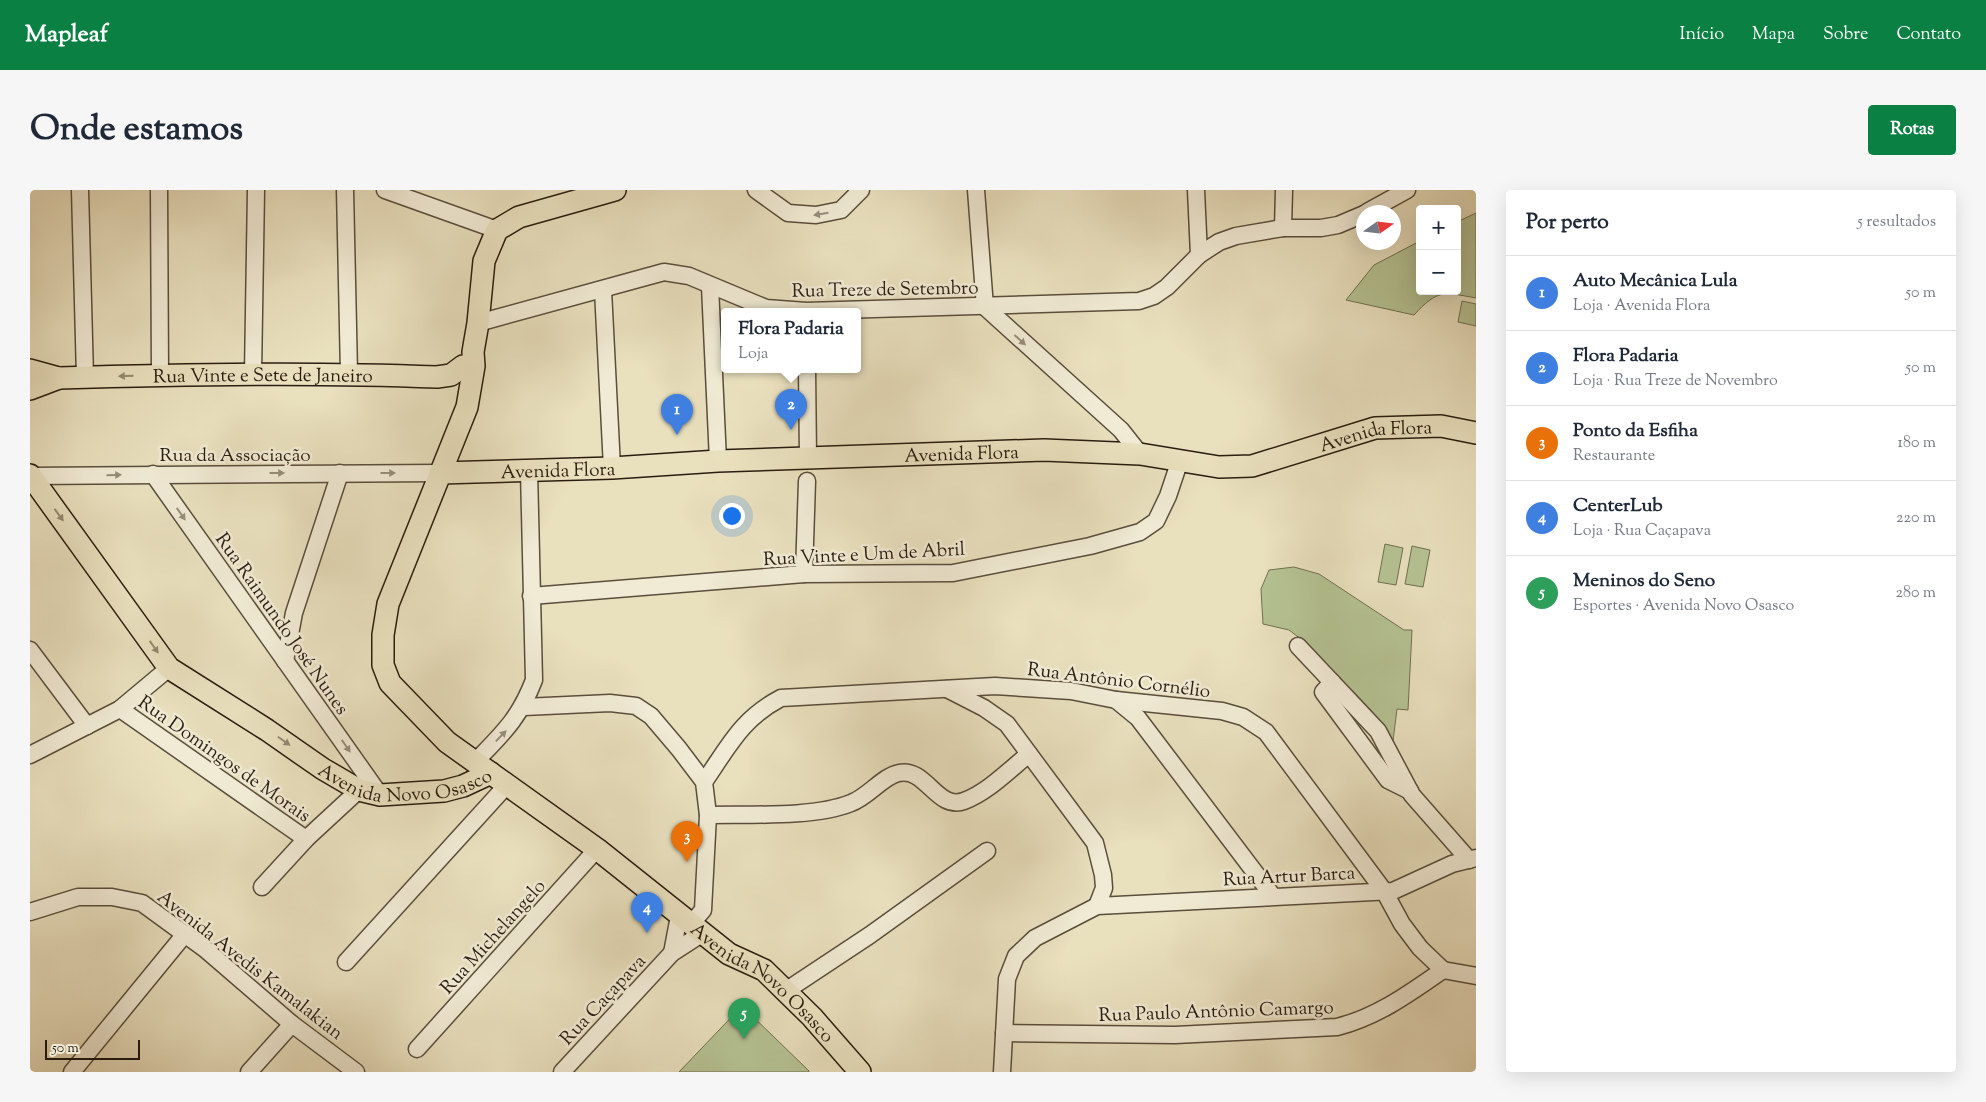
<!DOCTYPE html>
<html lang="pt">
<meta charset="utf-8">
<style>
:root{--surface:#fff;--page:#f6f6f7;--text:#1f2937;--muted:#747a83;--line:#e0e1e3;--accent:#0b8043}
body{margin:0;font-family:"Sorts Mill Goudy",serif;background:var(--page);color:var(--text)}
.controls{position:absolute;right:15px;top:15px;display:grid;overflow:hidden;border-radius:5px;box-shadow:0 5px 20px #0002}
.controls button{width:45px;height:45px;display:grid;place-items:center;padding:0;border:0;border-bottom:1px solid var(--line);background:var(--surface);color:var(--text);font:25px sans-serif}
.compass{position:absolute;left:1326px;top:15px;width:45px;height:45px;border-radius:50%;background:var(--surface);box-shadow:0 5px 20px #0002;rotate:76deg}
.scale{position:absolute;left:15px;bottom:12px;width:95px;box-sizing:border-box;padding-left:5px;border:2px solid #2a1d10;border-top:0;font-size:14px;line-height:18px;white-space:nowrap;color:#2a1d10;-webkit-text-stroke:4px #f1ebd5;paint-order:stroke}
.you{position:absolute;left:701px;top:325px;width:18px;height:18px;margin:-12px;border:4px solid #fff;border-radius:50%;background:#1a73e8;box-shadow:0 0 0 8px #1a73e833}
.badge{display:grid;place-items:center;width:32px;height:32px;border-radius:50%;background:var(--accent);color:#fff;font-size:16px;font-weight:700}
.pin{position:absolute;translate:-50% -41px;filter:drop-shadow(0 1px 2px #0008)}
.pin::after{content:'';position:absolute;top:26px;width:18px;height:15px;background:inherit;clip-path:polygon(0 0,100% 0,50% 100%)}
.popup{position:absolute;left:691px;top:118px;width:140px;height:65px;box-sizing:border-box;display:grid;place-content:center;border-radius:5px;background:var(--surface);filter:drop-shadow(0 1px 4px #0005);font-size:16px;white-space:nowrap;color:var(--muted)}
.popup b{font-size:19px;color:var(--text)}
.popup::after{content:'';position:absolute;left:50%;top:100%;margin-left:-10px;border:10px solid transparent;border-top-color:var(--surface)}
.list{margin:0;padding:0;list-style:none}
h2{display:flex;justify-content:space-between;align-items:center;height:65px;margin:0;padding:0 20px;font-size:21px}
h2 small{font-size:16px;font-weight:400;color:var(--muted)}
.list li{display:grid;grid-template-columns:32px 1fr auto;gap:15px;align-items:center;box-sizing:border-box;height:75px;padding:0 20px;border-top:1px solid var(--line)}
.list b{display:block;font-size:19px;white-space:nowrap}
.list p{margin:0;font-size:16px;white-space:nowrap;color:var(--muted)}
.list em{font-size:16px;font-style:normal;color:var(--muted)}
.map{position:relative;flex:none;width:1446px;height:882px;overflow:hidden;border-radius:5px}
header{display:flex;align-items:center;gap:30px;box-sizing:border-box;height:70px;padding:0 25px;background:var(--accent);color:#fff}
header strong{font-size:24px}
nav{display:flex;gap:28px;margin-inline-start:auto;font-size:18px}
.intro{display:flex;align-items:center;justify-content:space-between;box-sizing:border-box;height:120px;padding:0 30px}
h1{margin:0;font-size:35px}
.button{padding:12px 22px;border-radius:5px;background:var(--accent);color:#fff;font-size:18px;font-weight:700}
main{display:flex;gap:30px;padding:0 30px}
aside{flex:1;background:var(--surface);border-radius:5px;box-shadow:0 5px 20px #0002}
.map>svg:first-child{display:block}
.green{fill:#b5c293;stroke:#707052}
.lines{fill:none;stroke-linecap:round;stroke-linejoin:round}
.minor-casing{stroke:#5a4e3c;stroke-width:19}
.major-casing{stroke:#2a1d10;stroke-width:24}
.minor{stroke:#f1ebd5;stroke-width:16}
.major{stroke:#e9e0be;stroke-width:21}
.oneway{fill:#978e7c}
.oneway2{fill:#938870}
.labels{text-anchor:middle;stroke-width:5;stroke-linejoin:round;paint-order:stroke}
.street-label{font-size:19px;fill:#2a1d10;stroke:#f1ebd5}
</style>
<header>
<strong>Mapleaf</strong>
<nav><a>Início</a><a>Mapa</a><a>Sobre</a><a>Contato</a></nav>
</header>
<div class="intro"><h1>Onde estamos</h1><a class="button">Rotas</a></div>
<main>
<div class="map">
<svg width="1446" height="882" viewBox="0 0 1446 882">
<rect width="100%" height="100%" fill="#e9e0be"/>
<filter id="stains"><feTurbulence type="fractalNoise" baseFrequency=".004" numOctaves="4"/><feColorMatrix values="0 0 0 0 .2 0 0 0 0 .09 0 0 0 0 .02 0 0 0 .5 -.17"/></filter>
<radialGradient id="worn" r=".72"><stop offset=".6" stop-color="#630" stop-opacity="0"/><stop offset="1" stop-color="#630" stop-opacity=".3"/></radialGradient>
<g class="green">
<path d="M1446,23V108C1413,102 1408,99 1384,125L1316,110L1344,75L1390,51V101H1427V32Z"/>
<polygon points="1432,111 1446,114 1446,136 1428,132"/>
<polygon points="1355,354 1373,358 1366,395 1348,392"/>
<polygon points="1382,356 1400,360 1393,397 1375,394"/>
<polygon points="1264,377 1289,384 1374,440 1382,440 1378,520 1367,519 1363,551 1341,520 1276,453 1259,440 1233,434 1231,399 1239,380"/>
<polygon points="712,816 779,881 779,882 649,882"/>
</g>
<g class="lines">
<g class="minor-casing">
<g id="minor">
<polyline points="50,0 55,187"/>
<polyline points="129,0 130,184"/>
<polyline points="315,0 319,183"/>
<polyline points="355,0 467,40"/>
<polyline points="726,0 758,23 786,25 811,20 831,0"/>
<polyline points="946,0 955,117 1091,240 1110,264"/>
<polyline points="1166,0 1169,65"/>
<polyline points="1337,22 1377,0"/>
<polyline points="1253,38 1254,0"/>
<polyline points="680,96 688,271"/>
<polyline points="573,100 582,278"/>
<polyline points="448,133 634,82 659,86 736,118 776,121 1109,111 1124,106 1137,97 1169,65 1189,52 1206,46 1253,38 1291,38 1308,35 1334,24"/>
<polyline points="777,179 778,268"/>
<polyline points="223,183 226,0"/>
<polyline points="123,284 350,605"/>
<polyline points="0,286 410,283"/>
<polyline points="774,384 777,291"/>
<polyline points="501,406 774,384 923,383 1060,356 1110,342 1126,331 1138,306 1150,270"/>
<polyline points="1268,456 1348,541 1382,605 1439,670"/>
<polyline points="0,460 57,536"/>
<polyline points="255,471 264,423 310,283"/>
<polyline points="1302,492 1293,502 1358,590 1380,601"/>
<polyline points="917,499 954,518 977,534 1065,653 1073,685 1074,698 1067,716"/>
<polyline points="1086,510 1108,528 1242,705"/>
<polyline points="494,517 580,513 606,516 621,526 649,559 674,592 678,625 673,720 661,734"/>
<polyline points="90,519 276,649"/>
<polyline points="0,565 90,519 139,478"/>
<path d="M445,572C473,543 489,529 504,490L499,281"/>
<path d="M674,592C699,556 711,529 751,508L965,496L1041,501L1086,510L1192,521L1213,527L1236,542L1354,701L1372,734L1390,758L1413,780"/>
<path d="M678,625C719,624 784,628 821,613C838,607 853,586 869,583C896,577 907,621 934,611C958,602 979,580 999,564"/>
<polyline points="232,697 276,649 329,600"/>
<polyline points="0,722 48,707 82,707 112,713 175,759 262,834 326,882"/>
<polyline points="642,763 649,726"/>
<polyline points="316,772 477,595"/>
<polyline points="1413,780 1446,786"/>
<polyline points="757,800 840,745 957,661"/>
<path d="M974,843L1145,845L1307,837C1347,827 1380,803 1413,780"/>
<polyline points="387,859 567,659"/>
<polyline points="42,882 155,744"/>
<polyline points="219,882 262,834"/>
<polyline points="532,882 642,763 673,743"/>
<polyline points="972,882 977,789 986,766 1005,748 1067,716 1363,701 1422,674 1446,668"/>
</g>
</g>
<g class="major-casing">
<g id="major">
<path id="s1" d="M585,0L489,27L467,40L454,71L448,133L443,162L444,176L437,217L358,414L353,445V475L360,493L417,552L567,659L699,764L734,780L782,827L830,882"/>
<path id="s2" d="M0,180L29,188C155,184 281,182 407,187L421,185L433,176"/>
<polyline points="0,199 29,188"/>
<path id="s3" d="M410,283L582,278L688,271L1014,260L1110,264L1189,277L1222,276L1345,238L1411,236L1446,243"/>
<path id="s4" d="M0,285L139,478L237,540L293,579L329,600L350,605L414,601L433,596L461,583"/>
</g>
</g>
<use href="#minor" class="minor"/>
<use href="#major" class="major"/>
</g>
<defs><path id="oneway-solid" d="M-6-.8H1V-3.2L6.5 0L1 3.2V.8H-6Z" transform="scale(1.25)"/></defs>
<g class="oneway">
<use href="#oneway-solid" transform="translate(791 24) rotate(171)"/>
<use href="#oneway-solid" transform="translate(990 150) rotate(42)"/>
<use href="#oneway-solid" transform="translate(247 283)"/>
<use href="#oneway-solid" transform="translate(358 283)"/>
<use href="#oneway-solid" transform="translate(84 285) rotate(-1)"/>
<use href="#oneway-solid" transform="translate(151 324) rotate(55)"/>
<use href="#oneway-solid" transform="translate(471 546) rotate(-46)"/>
<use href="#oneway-solid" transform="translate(316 556) rotate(55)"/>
</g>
<g class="oneway2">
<use href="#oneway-solid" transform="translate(96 186) rotate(178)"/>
<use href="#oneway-solid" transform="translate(29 325) rotate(54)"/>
<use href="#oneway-solid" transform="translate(124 457) rotate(55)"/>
<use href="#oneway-solid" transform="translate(254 551) rotate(35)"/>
</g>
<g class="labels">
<g class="street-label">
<text transform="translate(855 98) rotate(-1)" y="7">Rua Treze de Setembro</text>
<text dy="7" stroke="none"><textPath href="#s2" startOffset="234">Rua Vinte e Sete de Janeiro</textPath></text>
<text dy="7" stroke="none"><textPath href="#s3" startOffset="942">Avenida Flora</textPath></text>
<text dy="7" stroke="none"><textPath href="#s3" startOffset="522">Avenida Flora</textPath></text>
<text x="205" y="271">Rua da Associação</text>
<text dy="7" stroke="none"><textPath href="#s3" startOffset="118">Avenida Flora</textPath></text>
<text transform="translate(834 363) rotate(-3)" y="7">Rua Vinte e Um de Abril</text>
<text transform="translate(253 433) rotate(55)" y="7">Rua Raimundo José Nunes</text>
<text transform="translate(1089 489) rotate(7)" y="7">Rua Antônio Cornélio</text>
<text transform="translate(195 568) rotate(35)" y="7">Rua Domingos de Morais</text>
<text dy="7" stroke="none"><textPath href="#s4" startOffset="509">Avenida Novo Osasco</textPath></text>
<text transform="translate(1259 685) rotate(-3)" y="7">Rua Artur Barca</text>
<text transform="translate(462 746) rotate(-48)" y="7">Rua Michelangelo</text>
<text transform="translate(221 774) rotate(38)" y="7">Avenida Avedis Kamalakian</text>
<text dy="7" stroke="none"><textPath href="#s1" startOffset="1079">Avenida Novo Osasco</textPath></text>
<text transform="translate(572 809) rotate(-47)" y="7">Rua Caçapava</text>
<text transform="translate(1186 820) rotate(-2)" y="7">Rua Paulo Antônio Camargo</text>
</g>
</g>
<rect width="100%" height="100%" filter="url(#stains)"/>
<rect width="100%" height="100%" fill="url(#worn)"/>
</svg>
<div class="controls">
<button>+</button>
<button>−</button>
</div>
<svg class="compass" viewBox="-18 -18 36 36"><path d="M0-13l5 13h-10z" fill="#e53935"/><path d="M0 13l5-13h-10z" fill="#747a83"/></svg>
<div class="scale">50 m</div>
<div class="you"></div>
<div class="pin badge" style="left:647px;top:245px;background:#3f7fe0">1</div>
<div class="pin badge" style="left:761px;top:240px;background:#3f7fe0">2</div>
<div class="popup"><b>Flora Padaria</b>Loja</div>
<div class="pin badge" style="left:657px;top:672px;background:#e8710a">3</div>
<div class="pin badge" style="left:617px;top:743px;background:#3f7fe0">4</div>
<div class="pin badge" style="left:714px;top:849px;background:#2e9e5b">5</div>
</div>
<aside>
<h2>Por perto<small>5 resultados</small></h2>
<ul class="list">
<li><span class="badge" style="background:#3f7fe0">1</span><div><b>Auto Mecânica Lula</b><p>Loja · Avenida Flora</p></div><em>50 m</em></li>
<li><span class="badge" style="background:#3f7fe0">2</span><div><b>Flora Padaria</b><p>Loja · Rua Treze de Novembro</p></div><em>50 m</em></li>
<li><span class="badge" style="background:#e8710a">3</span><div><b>Ponto da Esfiha</b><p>Restaurante</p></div><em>180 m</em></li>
<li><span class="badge" style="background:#3f7fe0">4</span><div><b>CenterLub</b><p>Loja · Rua Caçapava</p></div><em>220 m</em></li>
<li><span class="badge" style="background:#2e9e5b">5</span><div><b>Meninos do Seno</b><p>Esportes · Avenida Novo Osasco</p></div><em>280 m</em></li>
</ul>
</aside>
</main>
